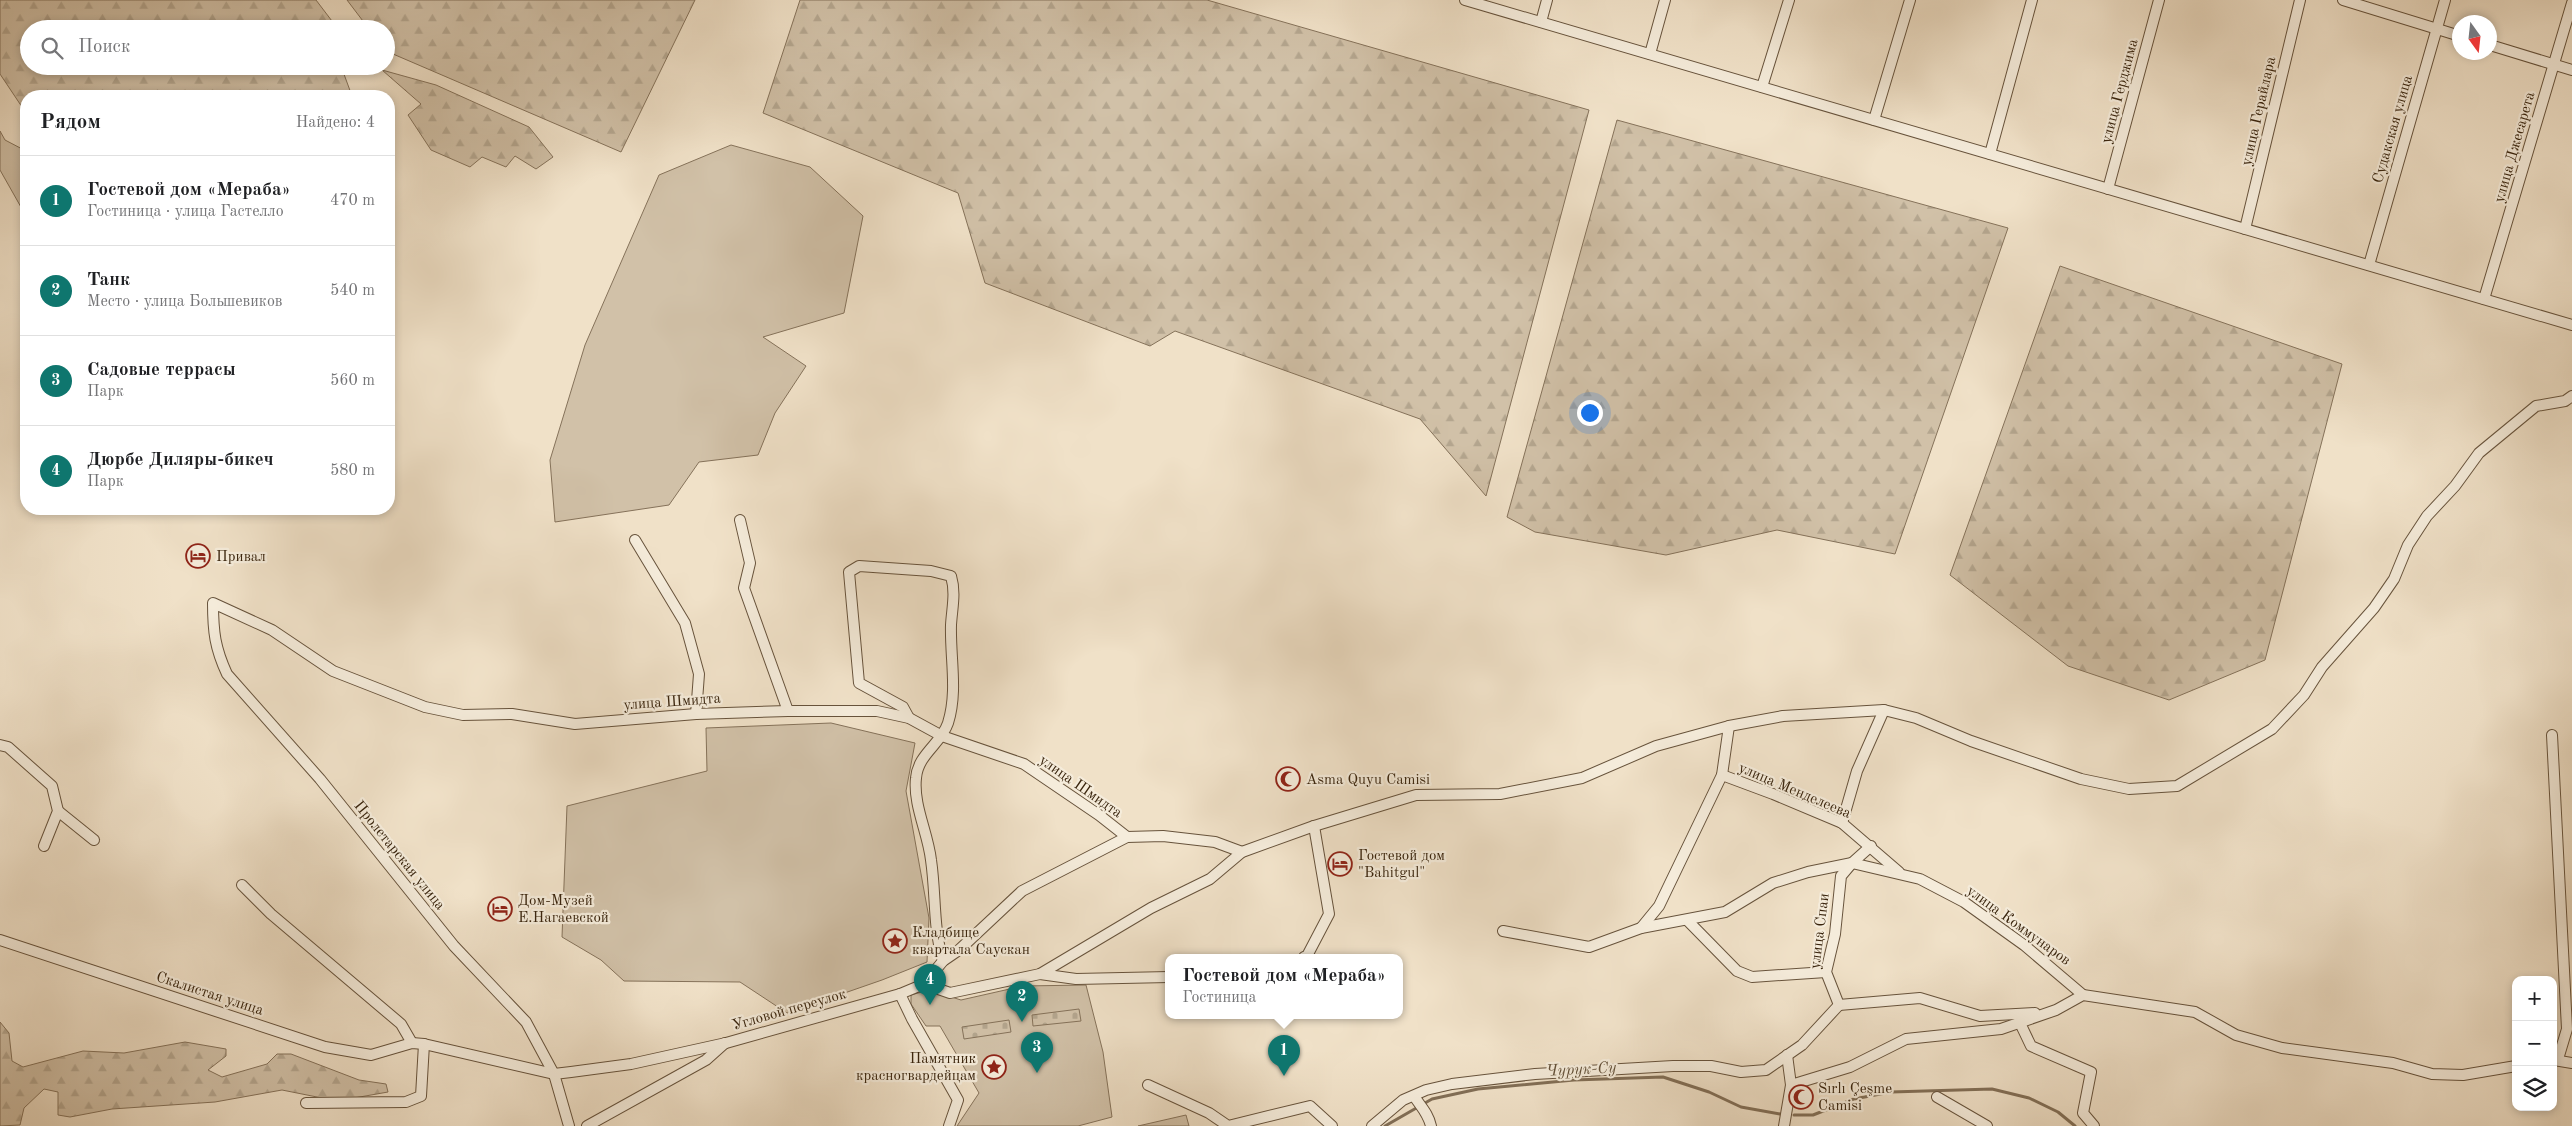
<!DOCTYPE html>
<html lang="ru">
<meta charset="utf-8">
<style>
:root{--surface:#fff;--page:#f2f2f2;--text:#202124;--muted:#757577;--line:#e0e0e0;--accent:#0f766e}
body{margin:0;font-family:"Old Standard TT",serif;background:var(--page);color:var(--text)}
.controls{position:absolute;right:15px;bottom:15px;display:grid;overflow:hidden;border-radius:10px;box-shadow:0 2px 8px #0003}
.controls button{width:45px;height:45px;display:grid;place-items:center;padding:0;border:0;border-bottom:1px solid var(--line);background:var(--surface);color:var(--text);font:25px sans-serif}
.compass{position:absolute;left:2452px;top:15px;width:45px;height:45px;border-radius:50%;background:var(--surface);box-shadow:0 2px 8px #0003;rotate:165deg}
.you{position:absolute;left:1589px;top:412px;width:18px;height:18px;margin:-12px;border:4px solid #fff;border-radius:50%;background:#1a73e8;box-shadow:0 0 0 8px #1a73e833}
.badge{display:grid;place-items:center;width:32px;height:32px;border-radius:50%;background:var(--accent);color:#fff;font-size:16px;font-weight:700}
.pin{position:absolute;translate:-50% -41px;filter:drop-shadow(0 1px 2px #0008)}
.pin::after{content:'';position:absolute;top:26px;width:18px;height:15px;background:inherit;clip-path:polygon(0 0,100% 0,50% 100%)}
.popup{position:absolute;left:1165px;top:954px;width:238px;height:65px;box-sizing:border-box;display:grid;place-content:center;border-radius:10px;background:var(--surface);filter:drop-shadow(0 1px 4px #0005);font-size:16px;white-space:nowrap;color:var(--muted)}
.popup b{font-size:19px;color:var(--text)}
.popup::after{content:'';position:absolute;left:50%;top:100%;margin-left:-10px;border:10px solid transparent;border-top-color:var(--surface)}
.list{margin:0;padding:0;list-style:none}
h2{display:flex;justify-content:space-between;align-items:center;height:65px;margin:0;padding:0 20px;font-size:21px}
h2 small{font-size:16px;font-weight:400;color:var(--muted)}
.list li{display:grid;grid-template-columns:32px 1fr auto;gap:15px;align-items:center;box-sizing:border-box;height:90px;padding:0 20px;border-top:1px solid var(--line)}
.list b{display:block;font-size:19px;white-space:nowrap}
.list p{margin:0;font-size:16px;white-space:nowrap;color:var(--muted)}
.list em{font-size:16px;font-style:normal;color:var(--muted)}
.icon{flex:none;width:28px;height:28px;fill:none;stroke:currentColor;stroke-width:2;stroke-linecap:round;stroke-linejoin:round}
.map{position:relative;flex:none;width:2572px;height:1126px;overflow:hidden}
.search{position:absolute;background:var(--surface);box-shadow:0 2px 8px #0003;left:20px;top:20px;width:375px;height:55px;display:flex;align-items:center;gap:12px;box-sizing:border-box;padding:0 18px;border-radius:28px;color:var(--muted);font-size:19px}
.panel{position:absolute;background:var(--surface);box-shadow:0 2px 8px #0003;left:20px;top:90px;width:375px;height:425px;border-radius:20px}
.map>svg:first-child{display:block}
.green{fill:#d1c1a8;stroke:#85725a}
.forest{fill:url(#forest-firs);stroke:#85725a}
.cemetery{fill:url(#cemetery-stones);stroke:#85725a}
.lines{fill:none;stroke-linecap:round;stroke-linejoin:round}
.stream{stroke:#826f57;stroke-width:3}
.minor-casing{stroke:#67533c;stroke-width:12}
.minor{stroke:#f5ecdb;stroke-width:10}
.labels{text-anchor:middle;stroke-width:4.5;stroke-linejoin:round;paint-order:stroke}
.street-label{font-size:15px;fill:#39240d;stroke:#f5ecdb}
.poi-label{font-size:15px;fill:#39240d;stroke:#f5ecdb;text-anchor:start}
.water-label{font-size:16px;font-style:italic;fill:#635038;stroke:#f5ecdb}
</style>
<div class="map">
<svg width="2572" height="1126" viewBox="0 0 2572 1126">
<defs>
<pattern id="forest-firs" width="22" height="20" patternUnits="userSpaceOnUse" patternTransform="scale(1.25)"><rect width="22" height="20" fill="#d1c1a8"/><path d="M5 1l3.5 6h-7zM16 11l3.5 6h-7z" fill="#b4a68f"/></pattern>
<pattern id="cemetery-stones" width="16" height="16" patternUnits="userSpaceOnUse" patternTransform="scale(1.25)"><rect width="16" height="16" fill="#d1c1a8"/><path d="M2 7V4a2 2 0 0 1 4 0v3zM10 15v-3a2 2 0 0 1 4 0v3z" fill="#b4a68f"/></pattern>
</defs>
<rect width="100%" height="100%" fill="#f0e1c8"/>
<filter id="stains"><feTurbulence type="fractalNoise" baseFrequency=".004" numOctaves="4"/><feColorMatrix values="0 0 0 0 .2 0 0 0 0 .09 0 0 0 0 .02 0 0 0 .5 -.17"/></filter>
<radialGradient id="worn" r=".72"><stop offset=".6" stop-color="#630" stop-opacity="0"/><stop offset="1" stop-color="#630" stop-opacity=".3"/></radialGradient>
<g class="green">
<polygon points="0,131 5,140 26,151 26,216 0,170"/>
<polygon points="731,145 810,167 863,216 844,313 763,337 806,366 775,413 758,455 699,462 669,505 555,522 550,460 585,345 659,175"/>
<polygon points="831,723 915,743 906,791 929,918 927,962 882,980 787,1013 740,982 624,981 601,960 562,937 567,806 707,771 706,728"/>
<polygon points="1086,985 1103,1052 1112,1117 1078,1126 957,1126 979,1093 940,1026 926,1026 911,1004 911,995 929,990 961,1000 1023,986"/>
<polygon points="1186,1115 1189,1126 1138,1126"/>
</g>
<g class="forest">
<polygon points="0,0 316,0 338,29 29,29 29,66 341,66 352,96 26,96 26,113 0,74"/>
<polygon points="347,0 695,0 621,152 386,51 386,29 369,29"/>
<polygon points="800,0 1207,0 1589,110 1486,496 1420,419 1175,331 1150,346 985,283 958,193 763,113"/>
<polygon points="382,70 436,85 529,127 553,157 536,169 515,156 506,167 482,157 470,167 431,150 408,115 421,104"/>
<polygon points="1617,120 2008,228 1895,554 1777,530 1666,555 1535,532 1507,517"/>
<polygon points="2060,266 2342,364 2265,660 2169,700 2068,666 1950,575"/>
<polygon points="0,1022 9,1033 12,1061 23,1067 83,1051 124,1053 185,1042 226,1049 226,1056 208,1070 222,1077 267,1064 277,1054 291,1054 359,1080 386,1084 388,1092 337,1101 282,1090 215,1102 112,1109 70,1117 58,1115 58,1092 44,1089 24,1108 20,1125 0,1126"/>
</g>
<g class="cemetery">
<polygon points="1079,1009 1081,1021 1033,1026 1032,1015"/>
<polygon points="1009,1020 1011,1032 964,1039 962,1027"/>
</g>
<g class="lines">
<g class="stream">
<polyline points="1794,1115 1813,1115 1854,1099 1891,1092 1992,1089 2029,1098 2058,1112 2075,1126"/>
<polyline points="1385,1126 1432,1099 1478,1089 1574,1080 1663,1077 1709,1092 1741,1107 1780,1114"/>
</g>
<g class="minor-casing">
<g id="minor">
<polyline points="1465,0 2572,325"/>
<polyline points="2343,0 2460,36"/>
<polyline points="1541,22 1547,0"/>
<polyline points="2490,45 2572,70"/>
<polyline points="1650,54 1665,0"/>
<polyline points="1762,87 1789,0"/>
<polyline points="1874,120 1910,0"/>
<polyline points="1990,154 2032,0"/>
<polyline points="2108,189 2159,0"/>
<polyline points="2245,229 2300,0"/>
<polyline points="2369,265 2445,0"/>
<polyline points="2484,299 2572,3"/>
<polyline points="740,520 750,563 744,588 788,711"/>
<polyline points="635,540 685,623 699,674 696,714"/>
<path d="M909,718L903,707L859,683L849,572L859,566L931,571L951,576C956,593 952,608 951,625C950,658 958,691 948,723C941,744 918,754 916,778C913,805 928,833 931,860C936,894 933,928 943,961"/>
<polyline points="2552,735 2567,1029 2558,1059"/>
<polyline points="0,745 8,747 52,786 58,811 44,846"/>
<polyline points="1722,775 1773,794 1842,823 1899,872"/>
<polyline points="58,811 94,840"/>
<polyline points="1842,823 1857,771 1884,710"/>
<polyline points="242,885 271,914 401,1024 412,1043"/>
<polyline points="1687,920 1737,971 1752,977 1826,972"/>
<polyline points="1641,928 1659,906 1722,775 1729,726"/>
<polyline points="1503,931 1589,947 1641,928 1725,912 1773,883 1808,872 1852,863 1920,879 1964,902 2024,945 2083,995"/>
<polyline points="0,940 325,1047 371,1055 412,1043 424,1044 554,1074 571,1072 631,1064 726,1043 900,994 924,984 950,993 1040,974 1151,908 1210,879 1242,852 1314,826 1416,795 1500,794 1582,778 1656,746 1729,726 1783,716 1884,710 1916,718 1971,741 2081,779 2129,789 2177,786 2272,729 2304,695 2322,667 2374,608 2394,579 2408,545 2427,516 2455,486 2479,453 2536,406 2565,401 2572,396"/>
<polyline points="1304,957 1307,956 1329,914 1314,826"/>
<polyline points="1040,974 1076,979 1169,977"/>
<polyline points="924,984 943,961 959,950 1022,891 1127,837 1163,836 1215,842 1242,852"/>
<polyline points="900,994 912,1019 958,1100 949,1126"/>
<polyline points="1839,1005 1920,998 1980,1016 2035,1013"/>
<polyline points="1839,1005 1826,972 1835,934 1841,876 1852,863 1871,846"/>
<polyline points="2020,1023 2031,1046 2091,1072 2083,1113 2094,1126"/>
<polyline points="2554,1060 2572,1063"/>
<polyline points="1148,1085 1209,1113 1228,1126 1310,1106 1332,1126"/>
<polyline points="1791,1085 1850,1067 1906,1039 2001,1029 2056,1010 2083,995 2195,1012 2236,1035 2282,1048 2393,1063 2432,1074 2463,1075 2516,1066"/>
<path d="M1414,1096C1421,1107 1428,1113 1431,1126"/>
<polyline points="1937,1097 1987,1126"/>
<polyline points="306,1103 406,1102 421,1096 424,1044"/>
<path d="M569,1126L554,1074L526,1022L454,946L320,779L227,674C215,648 213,632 213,603L272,630L333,671L425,707L463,715L512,714L575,724L696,714L788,711H877L909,718L942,736L1024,764L1099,815L1127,837"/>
<polyline points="587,1126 706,1060 725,1043"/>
<polyline points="1372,1126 1403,1100 1426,1090 1452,1084 1535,1074 1673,1066 1711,1066 1741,1072 1766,1070 1802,1045 1839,1005"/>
<polyline points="1784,1126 1791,1085 1787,1055"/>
</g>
</g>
<use href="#minor" class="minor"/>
</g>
<defs>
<g id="hotel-ring" transform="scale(1.25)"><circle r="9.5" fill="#f5ecdb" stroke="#8f2418" stroke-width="1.5"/><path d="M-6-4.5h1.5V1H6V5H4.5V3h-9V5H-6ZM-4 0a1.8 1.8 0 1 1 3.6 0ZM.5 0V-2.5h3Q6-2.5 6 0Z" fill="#8f2418"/></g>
<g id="mosque-ring" transform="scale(1.25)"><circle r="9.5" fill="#f5ecdb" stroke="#8f2418" stroke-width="1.5"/><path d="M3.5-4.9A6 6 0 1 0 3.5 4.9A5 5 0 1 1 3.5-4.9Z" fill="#8f2418"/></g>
<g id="sight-ring" transform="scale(1.25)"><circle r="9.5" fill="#f5ecdb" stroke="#8f2418" stroke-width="1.5"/><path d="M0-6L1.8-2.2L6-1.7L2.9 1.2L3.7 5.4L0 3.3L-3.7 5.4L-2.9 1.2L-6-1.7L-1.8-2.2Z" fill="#8f2418"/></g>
</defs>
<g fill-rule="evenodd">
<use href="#hotel-ring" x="198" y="556"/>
<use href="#mosque-ring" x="1288" y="779"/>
<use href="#hotel-ring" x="1340" y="864"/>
<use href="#hotel-ring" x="500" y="909"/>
<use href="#sight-ring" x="895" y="941"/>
<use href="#sight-ring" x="994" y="1067"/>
<use href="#mosque-ring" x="1801" y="1097"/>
</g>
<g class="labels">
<g class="street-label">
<text transform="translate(2119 91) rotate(-75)" y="5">улица Герджима</text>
<text transform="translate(2258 111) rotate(-77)" y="5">улица Герайлара</text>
<text transform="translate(2392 129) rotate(-74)" y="5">Судакская улица</text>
<text transform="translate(2514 147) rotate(-74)" y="5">улица Джесарета</text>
<text transform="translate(672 701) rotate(-4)" y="5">улица Шмидта</text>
<text transform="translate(1081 786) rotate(35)" y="5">улица Шмидта</text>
<text transform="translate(1795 790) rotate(23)" y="5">улица Менделеева</text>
<text transform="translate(400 855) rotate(51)" y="5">Пролетарская улица</text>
<text transform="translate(2019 925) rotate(36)" y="5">улица Коммунаров</text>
<text transform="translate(1819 931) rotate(-83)" y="5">улица Спаи</text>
<text transform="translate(210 993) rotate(18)" y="5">Скалистая улица</text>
<text transform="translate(789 1009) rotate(-16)" y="5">Угловой переулок</text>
</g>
<g class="poi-label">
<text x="216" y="561">Привал</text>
<text x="1306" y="784">Asma Quyu Camisi</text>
<text x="1358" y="860">Гостевой дом<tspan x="1358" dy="17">"Bahitgul"</tspan></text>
<text x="518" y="905">Дом-Музей<tspan x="518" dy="17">Е.Нагаевской</tspan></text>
<text x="912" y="937">Кладбище<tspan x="912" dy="17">квартала Саускан</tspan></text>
<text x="976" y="1063" text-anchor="end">Памятник<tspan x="976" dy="17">красногвардейцам</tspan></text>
<text x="1818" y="1093">Sırlı Çeşme<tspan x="1818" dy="17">Camisi</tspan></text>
</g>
<g class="water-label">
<text transform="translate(1581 1068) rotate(-3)" y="6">Чурук-Су</text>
</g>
</g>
<rect width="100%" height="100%" filter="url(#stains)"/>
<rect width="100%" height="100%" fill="url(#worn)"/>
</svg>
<div class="controls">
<button>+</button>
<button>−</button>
<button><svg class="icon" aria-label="layers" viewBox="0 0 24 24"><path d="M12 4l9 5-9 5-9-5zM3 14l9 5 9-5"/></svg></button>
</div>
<svg class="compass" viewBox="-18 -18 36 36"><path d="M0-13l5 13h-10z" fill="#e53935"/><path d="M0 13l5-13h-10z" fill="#757577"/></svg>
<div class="you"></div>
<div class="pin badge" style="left:1284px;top:1076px">1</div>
<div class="popup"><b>Гостевой дом «Мераба»</b>Гостиница</div>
<div class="pin badge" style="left:1022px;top:1022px">2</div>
<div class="pin badge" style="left:1037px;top:1073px">3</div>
<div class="pin badge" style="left:930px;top:1005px">4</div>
<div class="search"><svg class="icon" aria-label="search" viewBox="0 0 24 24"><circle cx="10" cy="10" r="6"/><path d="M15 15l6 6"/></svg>Поиск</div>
<section class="panel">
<h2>Рядом<small>Найдено: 4</small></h2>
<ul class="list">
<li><span class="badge">1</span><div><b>Гостевой дом «Мераба»</b><p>Гостиница · улица Гастелло</p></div><em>470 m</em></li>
<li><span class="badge">2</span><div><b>Танк</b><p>Место · улица Большевиков</p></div><em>540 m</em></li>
<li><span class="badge">3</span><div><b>Садовые террасы</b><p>Парк</p></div><em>560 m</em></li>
<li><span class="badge">4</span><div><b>Дюрбе Диляры-бикеч</b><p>Парк</p></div><em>580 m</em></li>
</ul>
</section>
</div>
